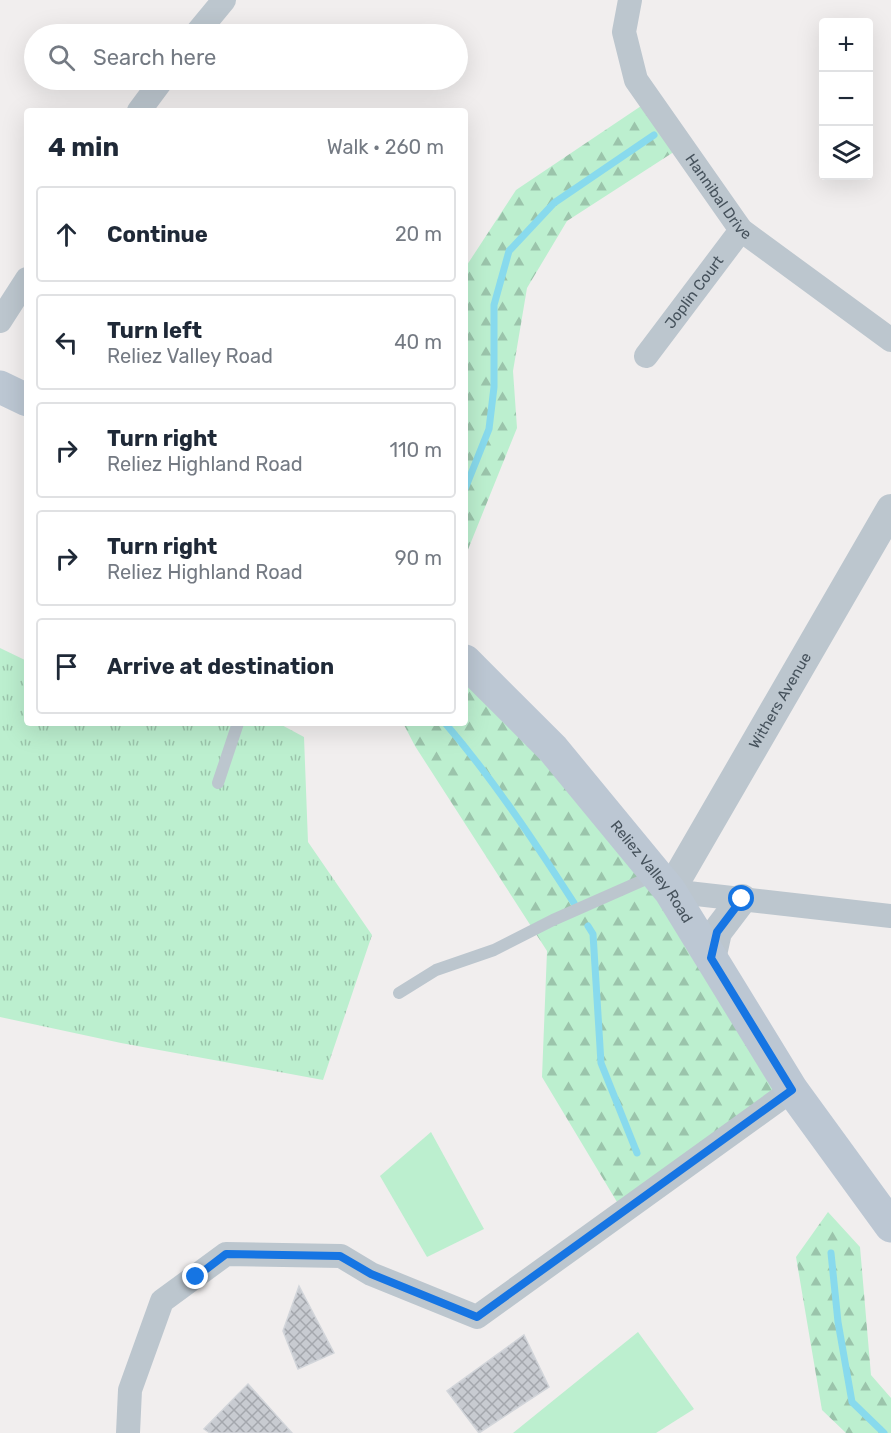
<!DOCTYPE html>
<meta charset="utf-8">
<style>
:root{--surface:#fff;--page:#f6f6f7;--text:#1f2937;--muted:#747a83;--line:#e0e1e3}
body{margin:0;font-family:Rubik,sans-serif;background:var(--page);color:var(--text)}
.controls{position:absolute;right:18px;top:18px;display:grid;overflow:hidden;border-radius:6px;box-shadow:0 6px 24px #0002}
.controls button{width:54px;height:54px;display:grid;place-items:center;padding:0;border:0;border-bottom:2px solid var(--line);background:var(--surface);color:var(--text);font:30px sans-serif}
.stop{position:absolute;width:18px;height:18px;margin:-14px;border:4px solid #1675e3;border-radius:50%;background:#fff}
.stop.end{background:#1675e3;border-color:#fff;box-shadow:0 2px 6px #0008}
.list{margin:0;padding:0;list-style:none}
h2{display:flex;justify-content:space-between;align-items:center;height:78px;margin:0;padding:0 24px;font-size:26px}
h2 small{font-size:20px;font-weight:400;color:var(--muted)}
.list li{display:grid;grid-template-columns:39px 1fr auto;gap:18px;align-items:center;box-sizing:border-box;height:96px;margin:0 12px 12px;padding:0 12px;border:2px solid var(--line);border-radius:6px}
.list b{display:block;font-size:22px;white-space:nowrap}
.list p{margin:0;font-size:20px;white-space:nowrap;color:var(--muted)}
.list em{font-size:20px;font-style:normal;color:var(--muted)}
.icon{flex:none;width:33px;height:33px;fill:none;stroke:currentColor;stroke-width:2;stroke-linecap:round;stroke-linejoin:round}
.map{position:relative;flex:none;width:891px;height:1433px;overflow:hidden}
.search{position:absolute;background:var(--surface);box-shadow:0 6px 24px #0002;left:24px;top:24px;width:444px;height:66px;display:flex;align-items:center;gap:15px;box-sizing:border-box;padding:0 21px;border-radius:33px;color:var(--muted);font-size:22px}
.panel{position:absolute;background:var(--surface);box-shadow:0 6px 24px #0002;left:24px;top:108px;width:444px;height:618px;border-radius:6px}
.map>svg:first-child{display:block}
.grass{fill:url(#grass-tufts)}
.forest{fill:url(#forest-firs)}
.park{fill:#bcefcf}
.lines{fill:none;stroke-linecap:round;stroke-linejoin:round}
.stream{stroke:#88daed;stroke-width:7}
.building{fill:url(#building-cross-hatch);stroke:#d2d5da;stroke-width:1.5}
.service{stroke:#bcc6ce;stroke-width:12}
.minor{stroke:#bcc6ce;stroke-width:24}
.tertiary{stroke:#bcc6ce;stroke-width:30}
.secondary{stroke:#bcc7d3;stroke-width:33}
.route{stroke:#1675e3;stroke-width:8}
.labels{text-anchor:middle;stroke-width:4.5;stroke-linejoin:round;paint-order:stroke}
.street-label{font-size:15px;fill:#46525c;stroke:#fff}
</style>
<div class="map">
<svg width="891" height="1433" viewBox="0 0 891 1433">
<defs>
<pattern id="grass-tufts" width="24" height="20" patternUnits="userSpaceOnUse" patternTransform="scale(1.5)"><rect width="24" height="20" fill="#bcefcf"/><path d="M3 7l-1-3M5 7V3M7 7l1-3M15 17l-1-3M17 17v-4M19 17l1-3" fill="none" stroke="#9bc4ab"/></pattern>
<pattern id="forest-firs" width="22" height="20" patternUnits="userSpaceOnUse" patternTransform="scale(1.5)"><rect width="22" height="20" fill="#bcefcf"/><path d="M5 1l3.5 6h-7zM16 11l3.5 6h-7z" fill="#9bc4ab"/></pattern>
<pattern id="building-cross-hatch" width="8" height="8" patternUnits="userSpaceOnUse" patternTransform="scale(1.5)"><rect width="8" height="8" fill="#c8cbd1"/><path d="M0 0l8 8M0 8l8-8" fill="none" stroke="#a4a7ad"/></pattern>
</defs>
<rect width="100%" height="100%" fill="#f1eeee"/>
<polygon class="grass" points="0,648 27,661 27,723 278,723 304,737 308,842 372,935 323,1080 121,1043 0,1017"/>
<g class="forest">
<polygon points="650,100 683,146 567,221 527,288 513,371 517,428 465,557 465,268 516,190"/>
<polygon points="465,661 553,749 792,1090 623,1212 542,1077 547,951 415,746 403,723 465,723"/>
<polygon points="828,1212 860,1247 871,1375 891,1398 891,1433 846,1433 822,1410 796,1257"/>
</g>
<g class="park">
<polygon points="431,1132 484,1229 427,1257 380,1176"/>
<polygon points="638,1332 694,1409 656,1433 513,1433"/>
</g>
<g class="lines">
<g class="stream">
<polyline points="465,489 489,429 494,387 494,305 509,251 554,203 654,135"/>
<path d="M445,723C493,779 534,841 574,903"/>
<polyline points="588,926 593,934 601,1063 637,1153"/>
<polyline points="831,1253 838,1322 852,1402 884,1433"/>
</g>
</g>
<g class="building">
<polygon points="299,1286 334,1353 298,1369 283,1331"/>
<polygon points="524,1335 549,1387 479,1433 447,1391"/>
<polygon points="248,1384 292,1433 210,1433 204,1429"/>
</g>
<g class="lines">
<g class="service">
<polyline points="218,783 238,723"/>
<polyline points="399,993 436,970 494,950 553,920 655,875"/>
</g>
<g class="minor">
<path id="s1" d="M630,0L624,32L636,80L741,230L891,340"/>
<polyline points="196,34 224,0"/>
<polyline points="139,111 162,80"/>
<polyline points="0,321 27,279"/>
<path id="s2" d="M646,356L741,230"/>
<polyline points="670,891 891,916"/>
<polyline points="128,1433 130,1390 162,1301 226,1254 341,1256 371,1274 477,1317 792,1090"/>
</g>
<g class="tertiary">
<path id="s3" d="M670,891L891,509"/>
<polyline points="711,959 717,932 742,899"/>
</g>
<g class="secondary">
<polyline points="0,387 27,400"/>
<path id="s4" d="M465,661L553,749L670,891L792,1090L891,1226"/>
</g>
</g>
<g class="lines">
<polyline class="route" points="196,1277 226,1254 340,1256 371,1274 477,1317 792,1090 711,958 717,932 742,899"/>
</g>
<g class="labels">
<g class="street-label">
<text dy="5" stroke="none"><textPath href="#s1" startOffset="225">Hannibal Drive</textPath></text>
<text dy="5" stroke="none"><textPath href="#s2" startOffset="80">Joplin Court</textPath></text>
<text dy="5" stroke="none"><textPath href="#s3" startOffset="220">Withers Avenue</textPath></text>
<text dy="5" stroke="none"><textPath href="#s4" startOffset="282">Reliez Valley Road</textPath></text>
</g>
</g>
</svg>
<div class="controls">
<button>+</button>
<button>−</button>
<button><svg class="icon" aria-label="layers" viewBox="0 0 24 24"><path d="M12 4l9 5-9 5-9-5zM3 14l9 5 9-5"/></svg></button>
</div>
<div class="stop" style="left:742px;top:899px"></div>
<div class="stop end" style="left:196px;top:1277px"></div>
<div class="search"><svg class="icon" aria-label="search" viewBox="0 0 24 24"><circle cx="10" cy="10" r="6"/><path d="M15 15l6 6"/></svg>Search here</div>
<section class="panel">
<h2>4 min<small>Walk · 260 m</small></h2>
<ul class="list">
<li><svg class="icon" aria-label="ahead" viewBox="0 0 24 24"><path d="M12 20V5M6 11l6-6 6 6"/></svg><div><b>Continue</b></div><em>20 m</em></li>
<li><svg class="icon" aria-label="left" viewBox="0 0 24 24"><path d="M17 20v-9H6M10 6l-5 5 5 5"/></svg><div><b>Turn left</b><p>Reliez Valley Road</p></div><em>40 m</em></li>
<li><svg class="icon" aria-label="right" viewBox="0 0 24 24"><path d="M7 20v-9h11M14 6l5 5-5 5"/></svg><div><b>Turn right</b><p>Reliez Highland Road</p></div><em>110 m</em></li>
<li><svg class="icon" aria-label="right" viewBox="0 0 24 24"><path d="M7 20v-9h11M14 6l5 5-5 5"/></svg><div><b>Turn right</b><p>Reliez Highland Road</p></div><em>90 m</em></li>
<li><svg class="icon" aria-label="arrive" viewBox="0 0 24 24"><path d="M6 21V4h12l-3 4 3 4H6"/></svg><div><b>Arrive at destination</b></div></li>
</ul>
</section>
</div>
